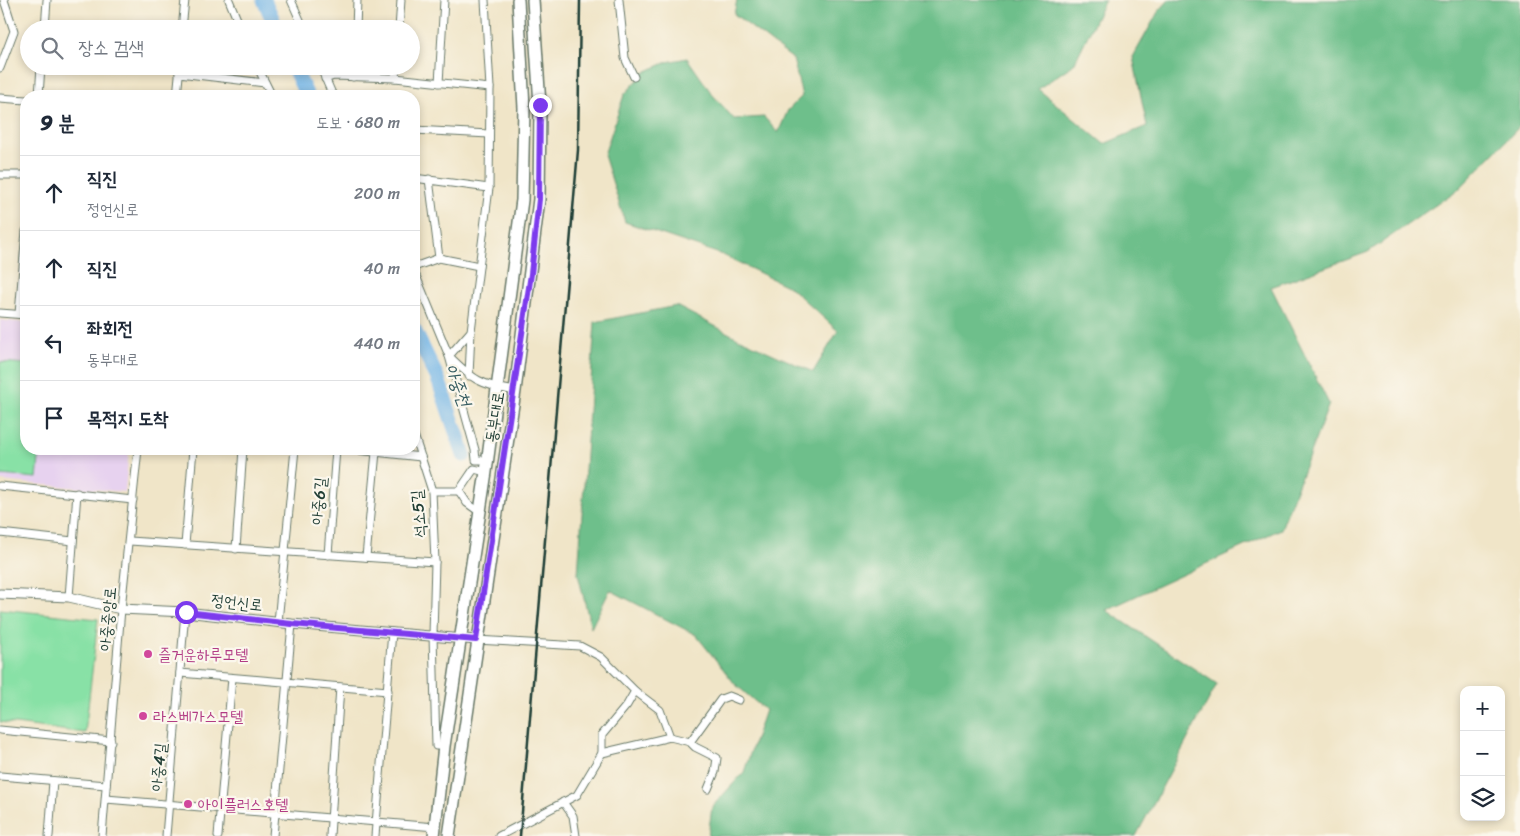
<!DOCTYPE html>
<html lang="ko">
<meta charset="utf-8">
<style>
:root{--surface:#fff;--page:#f2f2f3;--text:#1f2937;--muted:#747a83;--line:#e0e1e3}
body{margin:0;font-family:Sriracha,"Poor Story",sans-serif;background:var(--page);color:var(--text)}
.controls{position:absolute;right:15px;bottom:15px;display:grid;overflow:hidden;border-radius:10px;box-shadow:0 2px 8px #0003}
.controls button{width:45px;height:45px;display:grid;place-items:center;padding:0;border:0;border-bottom:1px solid var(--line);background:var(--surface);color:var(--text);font:25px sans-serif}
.stop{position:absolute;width:15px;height:15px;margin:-11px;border:4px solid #7c3aed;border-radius:50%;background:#fff}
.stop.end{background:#7c3aed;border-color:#fff;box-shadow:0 1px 5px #0008}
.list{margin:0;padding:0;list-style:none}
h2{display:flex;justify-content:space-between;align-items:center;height:65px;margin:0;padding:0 20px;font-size:21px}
h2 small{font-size:16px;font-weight:400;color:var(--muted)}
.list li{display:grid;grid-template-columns:32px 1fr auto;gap:15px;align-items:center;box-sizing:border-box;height:75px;padding:0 20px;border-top:1px solid var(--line)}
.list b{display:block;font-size:19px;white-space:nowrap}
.list p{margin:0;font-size:16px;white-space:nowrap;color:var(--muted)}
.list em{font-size:16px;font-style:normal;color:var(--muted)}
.icon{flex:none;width:28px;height:28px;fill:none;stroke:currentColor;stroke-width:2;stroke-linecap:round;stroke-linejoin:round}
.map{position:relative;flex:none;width:1520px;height:836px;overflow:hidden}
.search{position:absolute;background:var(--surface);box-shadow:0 2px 8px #0003;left:20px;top:20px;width:400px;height:55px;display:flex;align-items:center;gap:12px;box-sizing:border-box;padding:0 18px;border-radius:28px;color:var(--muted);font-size:19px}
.panel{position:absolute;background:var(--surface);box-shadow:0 2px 8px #0003;left:20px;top:90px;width:400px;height:365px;border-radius:20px}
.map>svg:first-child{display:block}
.built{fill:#e7d2ef}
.green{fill:#88e1a6;stroke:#548f6d}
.forest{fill:#6ebf8b;stroke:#467e60}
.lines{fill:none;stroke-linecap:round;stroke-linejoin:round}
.river{stroke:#71b4e6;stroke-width:15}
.minor-casing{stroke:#687868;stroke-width:9}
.tertiary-casing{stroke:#687868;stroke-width:11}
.primary-casing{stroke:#687868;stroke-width:14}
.minor{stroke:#fff;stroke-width:7}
.tertiary{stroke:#fff;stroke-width:9}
.primary{stroke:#fff;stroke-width:11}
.rail{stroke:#1f3d34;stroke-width:2.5}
.route{stroke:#7c3aed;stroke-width:6}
.hotel-dot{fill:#d1479c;stroke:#fbf7ec;stroke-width:2}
.labels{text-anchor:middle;stroke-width:4.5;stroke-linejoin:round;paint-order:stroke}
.street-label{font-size:16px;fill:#1f3d34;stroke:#fbf7ec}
.hotel-label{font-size:16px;fill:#b23c85;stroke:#fbf7ec;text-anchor:start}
.water-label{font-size:18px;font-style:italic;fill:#345b60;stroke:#fbf7ec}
</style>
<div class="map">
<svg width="1520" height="836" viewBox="0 0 1520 836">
<rect width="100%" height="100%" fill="#fbf7ec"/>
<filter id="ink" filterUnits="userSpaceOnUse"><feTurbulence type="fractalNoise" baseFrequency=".02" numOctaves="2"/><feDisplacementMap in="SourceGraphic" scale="10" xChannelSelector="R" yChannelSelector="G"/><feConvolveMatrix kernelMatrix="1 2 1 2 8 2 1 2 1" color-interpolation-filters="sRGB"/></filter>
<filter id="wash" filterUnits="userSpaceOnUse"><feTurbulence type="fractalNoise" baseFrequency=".0096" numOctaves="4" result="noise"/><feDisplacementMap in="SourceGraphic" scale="20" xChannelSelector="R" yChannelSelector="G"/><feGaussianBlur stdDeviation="1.12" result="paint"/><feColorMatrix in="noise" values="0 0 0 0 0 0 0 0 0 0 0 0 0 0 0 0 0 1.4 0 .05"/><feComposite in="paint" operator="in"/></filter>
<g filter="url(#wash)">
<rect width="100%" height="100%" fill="#f0e5c8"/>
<polygon class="built" points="0,320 26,323 26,449 129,449 125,492 0,481"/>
<g class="green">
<polygon points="0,362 26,364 26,449 40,449 37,478 0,475"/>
<polygon points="0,609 98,619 85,733 0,722"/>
</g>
<polygon class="forest" points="737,0 1105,0 1074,64 1038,89 1104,144 1147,126 1133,57 1158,12 1169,0 1520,0 1520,126 1460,188 1368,252 1271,287 1329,404 1281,529 1106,610 1217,684 1136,836 708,836 712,807 744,772 765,710 735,684 696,635 610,590 591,628 578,574 595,322 676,306 738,338 813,372 838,331 791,288 723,255 625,222 604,155 624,95 645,72 667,62 687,58 712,94 734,119 764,117 778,133 788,110 802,96 793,59 734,14"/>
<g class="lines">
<g class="river">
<polyline points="264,0 277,29"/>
<polyline points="293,66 307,96"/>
<polyline points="414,330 438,379 464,455"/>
</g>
</g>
</g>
<g filter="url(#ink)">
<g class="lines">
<g class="minor-casing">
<g id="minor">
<polyline points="229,0 241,29"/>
<polyline points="291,0 304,29"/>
<path d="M485,0L490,88L489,188L471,331L449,356C473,380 481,385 515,391"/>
<polyline points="619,0 625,58 634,77"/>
<polyline points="45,29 47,0"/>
<polyline points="182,29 185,0"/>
<polyline points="356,29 357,0"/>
<polyline points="399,29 401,0"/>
<polyline points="257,66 272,96"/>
<polyline points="320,66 333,96"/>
<polyline points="0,68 14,31 4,0"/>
<polyline points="179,73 265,83"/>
<polyline points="353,77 354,66"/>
<polyline points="395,78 396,66"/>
<polyline points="325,79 334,76 395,78 490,88"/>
<polyline points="439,83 444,0"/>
<polyline points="39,96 41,66"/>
<polyline points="177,96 180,66"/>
<polyline points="0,98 26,100"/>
<polyline points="414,130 489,134"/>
<polyline points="0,175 26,175"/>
<polyline points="414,178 489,188"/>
<polyline points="429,179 439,258"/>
<polyline points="414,267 439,258 479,266"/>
<polyline points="414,271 449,356 475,450 476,460 488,460"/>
<polyline points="0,313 26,315"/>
<polyline points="19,314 26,231"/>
<polyline points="469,376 471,331"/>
<polyline points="414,435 432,491 435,562 433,635 436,746 444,746"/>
<polyline points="347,449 421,457"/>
<polyline points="0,486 133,500"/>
<polyline points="432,491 459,491"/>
<polyline points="459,491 474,469 486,472"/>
<polyline points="459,491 467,503 481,513"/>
<polyline points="0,533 73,541"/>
<polyline points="130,541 435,562"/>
<polyline points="185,545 193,449"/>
<polyline points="236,549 243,449"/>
<polyline points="328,555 336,449"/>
<polyline points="366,557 376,452"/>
<polyline points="69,597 77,493"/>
<polyline points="278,622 295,449"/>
<polyline points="476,640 580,646 601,657 635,691 627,705 602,735 602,753 577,795 499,836"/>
<polyline points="180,673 388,691"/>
<polyline points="635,691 660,710 670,737"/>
<polyline points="0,730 111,741"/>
<polyline points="690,742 721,699 729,696 739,700"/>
<polyline points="602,753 670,737 690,742 695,747 717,758 715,772 708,789"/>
<polyline points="0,776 106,785"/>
<polyline points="106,799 435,827"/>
<polyline points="563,802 573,816 576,836"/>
<polyline points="49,836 53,781"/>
<polyline points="102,836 121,609 138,449"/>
<polyline points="166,836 185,612"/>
<polyline points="218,836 232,678"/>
<polyline points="273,836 292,624"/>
<polyline points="330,836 340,687"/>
<polyline points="375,836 392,632"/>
</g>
</g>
<g class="tertiary-casing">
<polyline id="tertiary" points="0,594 69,597 121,609 185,612 292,624 476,640"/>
</g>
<g class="primary-casing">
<g id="primary">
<polyline points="434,836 444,746 486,472 522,200 524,108 518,0"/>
<polyline points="449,836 515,391 539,199 540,105 533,0"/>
</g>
</g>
<use href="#minor" class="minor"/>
<use href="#tertiary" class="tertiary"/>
<use href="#primary" class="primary"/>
<polyline class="rail" points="520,836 578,150 580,0"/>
</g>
</g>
<g class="lines" filter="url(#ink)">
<polyline class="route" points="186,612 292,624 476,640 531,274 539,199 540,105"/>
</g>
<g class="hotel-dot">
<circle cx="148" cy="654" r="5"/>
<circle cx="143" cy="716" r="5"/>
<circle cx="188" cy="804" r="5"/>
</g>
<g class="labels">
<g class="street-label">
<text transform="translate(494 417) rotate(-81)" y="6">동부대로</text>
<text transform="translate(318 501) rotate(-85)" y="6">아중6길</text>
<text transform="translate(418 514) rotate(-95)" y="6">석소5길</text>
<text transform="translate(237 602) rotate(6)" y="6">정언신로</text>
<text transform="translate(107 619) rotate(-85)" y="6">아중중앙로</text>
<text transform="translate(158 767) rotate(-85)" y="6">아중4길</text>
</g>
<g class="hotel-label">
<text x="158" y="660">즐거운하루모텔</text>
<text x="153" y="722">라스베가스모텔</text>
<text x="198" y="810">아이플러스호텔</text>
</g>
<g class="water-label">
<text transform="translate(458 385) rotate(69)" y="6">아중천</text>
</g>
</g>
</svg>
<div class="controls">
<button>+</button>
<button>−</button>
<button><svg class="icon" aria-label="layers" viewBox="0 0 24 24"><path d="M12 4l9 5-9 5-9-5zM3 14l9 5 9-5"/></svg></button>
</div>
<div class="stop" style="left:186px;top:612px"></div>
<div class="stop end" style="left:540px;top:105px"></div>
<div class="search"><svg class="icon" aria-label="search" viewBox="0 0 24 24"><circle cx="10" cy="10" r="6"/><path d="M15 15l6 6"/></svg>장소 검색</div>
<section class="panel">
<h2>9 분<small>도보 · 680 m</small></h2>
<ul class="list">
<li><svg class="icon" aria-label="ahead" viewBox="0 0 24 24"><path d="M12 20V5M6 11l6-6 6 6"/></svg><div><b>직진</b><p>정언신로</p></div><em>200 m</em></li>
<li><svg class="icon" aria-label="ahead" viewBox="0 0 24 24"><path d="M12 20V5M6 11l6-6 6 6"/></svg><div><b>직진</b></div><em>40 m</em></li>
<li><svg class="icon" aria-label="left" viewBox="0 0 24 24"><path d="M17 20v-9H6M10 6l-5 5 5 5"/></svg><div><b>좌회전</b><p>동부대로</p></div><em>440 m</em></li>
<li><svg class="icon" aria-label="arrive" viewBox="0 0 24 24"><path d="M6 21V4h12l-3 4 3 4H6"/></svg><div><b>목적지 도착</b></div></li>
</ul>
</section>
</div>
